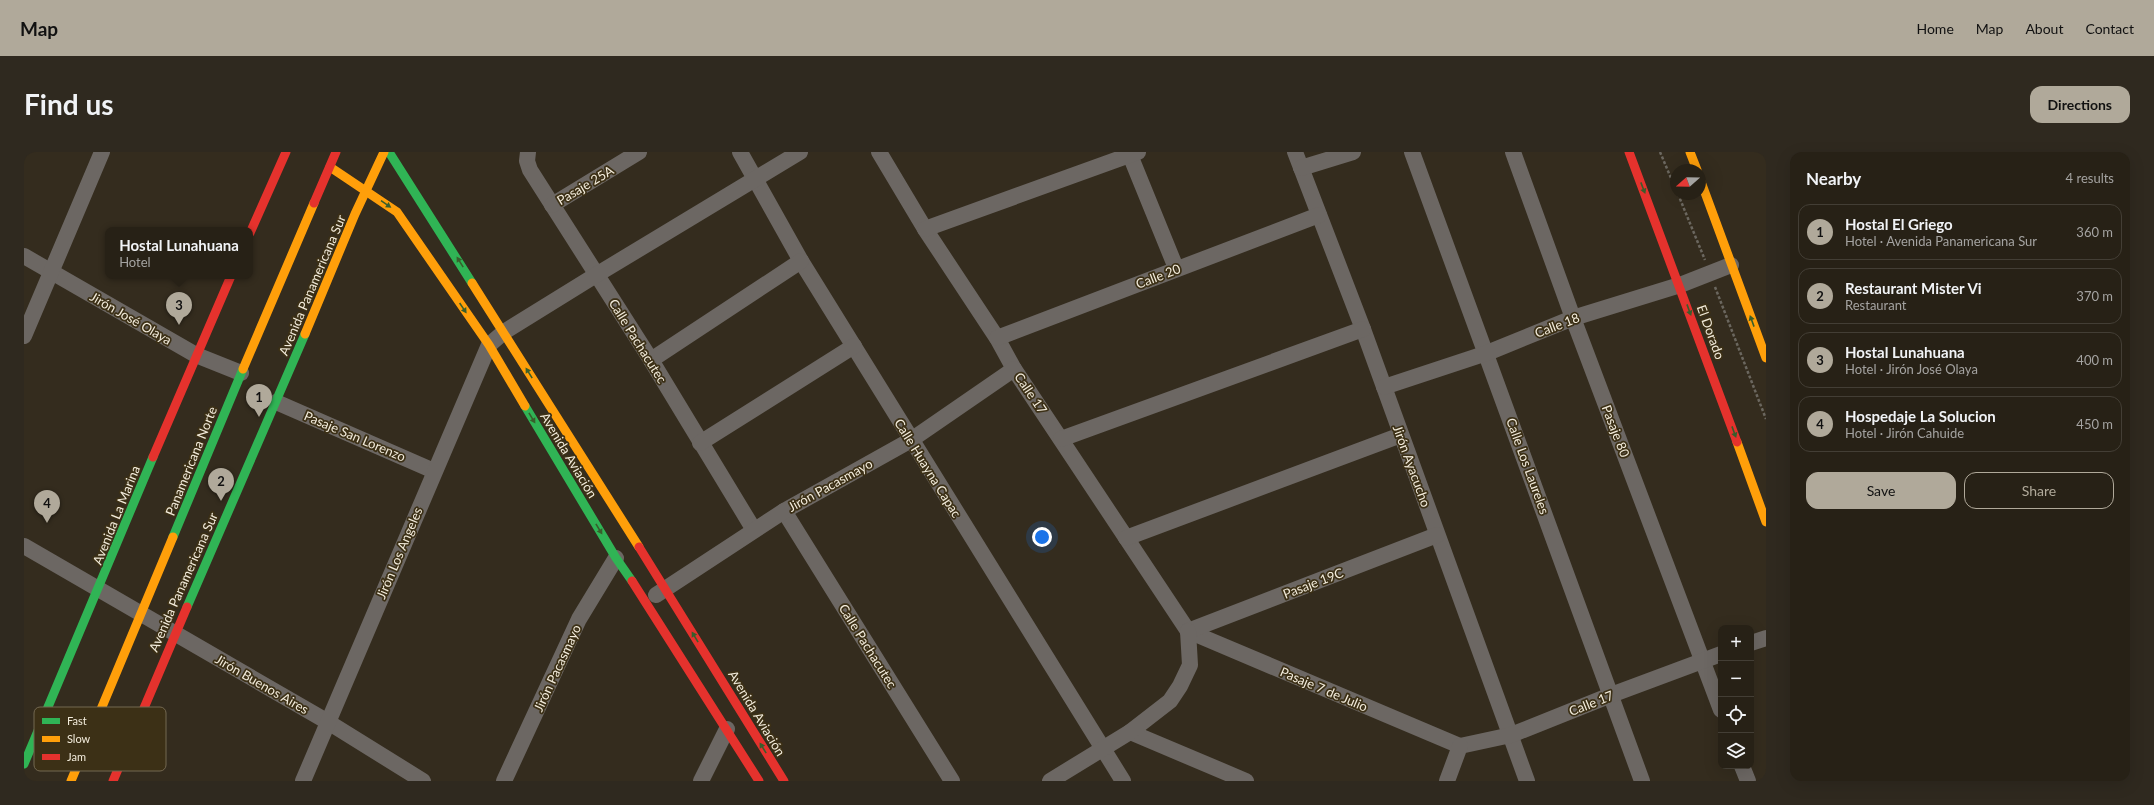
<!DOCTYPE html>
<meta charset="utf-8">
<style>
:root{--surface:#272116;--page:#2f291f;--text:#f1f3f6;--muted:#a4a3a1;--line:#433e35;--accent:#b0a99a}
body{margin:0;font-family:Lato,sans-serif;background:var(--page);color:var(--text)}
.controls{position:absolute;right:12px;bottom:12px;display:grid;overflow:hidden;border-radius:8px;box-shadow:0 4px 16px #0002}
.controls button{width:36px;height:36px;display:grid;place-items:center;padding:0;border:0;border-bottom:1px solid var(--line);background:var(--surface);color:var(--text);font:20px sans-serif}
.compass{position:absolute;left:1646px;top:12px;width:36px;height:36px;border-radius:50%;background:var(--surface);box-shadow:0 4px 16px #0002;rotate:250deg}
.you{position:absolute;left:1018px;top:385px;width:14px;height:14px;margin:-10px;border:3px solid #fff;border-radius:50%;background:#1a73e8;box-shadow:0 0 0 6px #1a73e833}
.badge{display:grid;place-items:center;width:26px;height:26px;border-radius:50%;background:var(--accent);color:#111;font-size:13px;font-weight:700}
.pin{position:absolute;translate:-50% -33px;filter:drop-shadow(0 1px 2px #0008)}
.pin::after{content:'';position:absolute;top:21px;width:14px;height:12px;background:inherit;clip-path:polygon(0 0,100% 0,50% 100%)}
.popup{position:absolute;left:81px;top:75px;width:148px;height:52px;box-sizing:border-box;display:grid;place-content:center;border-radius:8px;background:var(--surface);filter:drop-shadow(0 1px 3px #0005);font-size:13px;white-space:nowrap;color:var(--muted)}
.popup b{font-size:15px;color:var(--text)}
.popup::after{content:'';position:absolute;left:50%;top:100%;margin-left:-8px;border:8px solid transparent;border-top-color:var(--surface)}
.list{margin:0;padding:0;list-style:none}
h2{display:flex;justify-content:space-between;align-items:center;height:52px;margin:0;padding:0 16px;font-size:17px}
h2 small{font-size:13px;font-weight:400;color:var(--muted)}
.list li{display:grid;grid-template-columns:26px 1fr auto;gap:12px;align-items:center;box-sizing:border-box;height:56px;margin:0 8px 8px;padding:0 8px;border:1px solid var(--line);border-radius:12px}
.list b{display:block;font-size:15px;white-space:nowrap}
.list p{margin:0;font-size:13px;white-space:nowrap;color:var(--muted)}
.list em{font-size:13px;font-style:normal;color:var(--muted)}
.actions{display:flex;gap:8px;padding:12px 16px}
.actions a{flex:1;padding:9px 0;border:1px solid var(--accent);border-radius:12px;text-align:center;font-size:14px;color:var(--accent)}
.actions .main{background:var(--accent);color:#111}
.icon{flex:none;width:22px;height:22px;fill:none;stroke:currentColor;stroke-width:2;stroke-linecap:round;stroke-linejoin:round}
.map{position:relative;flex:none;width:1742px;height:629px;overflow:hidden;border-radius:12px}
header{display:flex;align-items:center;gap:24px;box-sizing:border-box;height:56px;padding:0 20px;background:var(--accent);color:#111}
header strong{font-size:19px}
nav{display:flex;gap:22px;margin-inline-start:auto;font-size:14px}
.intro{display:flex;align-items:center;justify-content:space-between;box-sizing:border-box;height:96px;padding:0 24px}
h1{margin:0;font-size:28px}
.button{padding:10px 18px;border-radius:12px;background:var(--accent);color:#111;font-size:14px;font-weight:700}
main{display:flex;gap:24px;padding:0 24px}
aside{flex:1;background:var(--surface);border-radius:12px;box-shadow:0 4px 16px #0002}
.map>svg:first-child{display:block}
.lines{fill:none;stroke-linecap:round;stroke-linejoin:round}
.path{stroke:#6b675f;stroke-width:2.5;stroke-dasharray:3 2;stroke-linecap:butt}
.street{stroke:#6c6763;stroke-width:16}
.fast{stroke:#30b455;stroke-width:9}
.slow{stroke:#ff9f0a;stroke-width:9}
.jam{stroke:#e5322d;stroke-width:9}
.oneway{fill:#385e2c}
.labels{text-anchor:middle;stroke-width:3.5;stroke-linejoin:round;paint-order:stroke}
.street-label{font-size:13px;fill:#f3ecdc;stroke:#3c3016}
.key{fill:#3c3016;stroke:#736851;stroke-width:1}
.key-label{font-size:11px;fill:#f3ecdc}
</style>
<header>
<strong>Map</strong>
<nav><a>Home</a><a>Map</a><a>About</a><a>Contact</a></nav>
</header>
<div class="intro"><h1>Find us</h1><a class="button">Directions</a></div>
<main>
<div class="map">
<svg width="1742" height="629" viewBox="0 0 1742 629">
<rect width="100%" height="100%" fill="#342c1e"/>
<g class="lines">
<g class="path">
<polyline points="1636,0 1652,38"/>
<polyline points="1654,42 1681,108"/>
<polyline points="1691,135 1742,267"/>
</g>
<g class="street">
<polyline points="504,0 503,9 506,18 627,208 730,378"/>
<polyline points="716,0 777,109 1099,629"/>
<polyline points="855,0 901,77 973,186 990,217 1164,479"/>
<polyline points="1271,0 1339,177 1503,629"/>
<polyline points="1388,0 1618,629"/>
<polyline points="1489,0 1549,166 1697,558"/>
<polyline points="1106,3 1152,116"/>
<polyline points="1277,16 1329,0"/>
<polyline points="528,53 615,0"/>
<polyline points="901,77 1114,0"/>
<polyline points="0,104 172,203 217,221"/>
<polyline points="0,184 78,0"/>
<polyline points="973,186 1295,63"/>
<polyline points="627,208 777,109"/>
<polyline points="1360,235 1463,201 1549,166 1656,133 1707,113"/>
<polyline points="252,250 410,319"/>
<polyline points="1037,287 1339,177"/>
<polyline points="676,291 830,194"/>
<polyline points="760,359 928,629"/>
<polyline points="1102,386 1377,283"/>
<polyline points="0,394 304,570 399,629"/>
<polyline points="632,443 760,359 887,288 990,217"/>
<polyline points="1164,479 1436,594"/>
<polyline points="1164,479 1413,383"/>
<polyline points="1727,491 1742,486"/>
<polyline points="1106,580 1222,629"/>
<polyline points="1436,594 1487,583 1587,543 1697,502"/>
<polyline points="1718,614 1724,629"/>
<polyline points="279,629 465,193 480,180 572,123 776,0"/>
<polyline points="480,629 555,467 592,406"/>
<polyline points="677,629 703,577"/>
<polyline points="1026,629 1106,580 1146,549 1156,534 1166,513 1164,479"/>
<polyline points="1423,629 1436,594"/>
</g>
<g class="fast">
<polyline points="365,0 448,131"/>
<polyline points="501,254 592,406 608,429"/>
<polyline points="149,385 219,217"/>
<polyline points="163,455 281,182"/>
<polyline points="0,612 129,305"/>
</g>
<g class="slow">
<polyline points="1666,0 1673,18"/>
<polyline points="306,15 373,60 465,193 501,254"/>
<polyline points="1676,27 1742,206"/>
<polyline points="448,131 615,395"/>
<polyline points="281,182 331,62 360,0"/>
<polyline points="219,217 290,51"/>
<polyline points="1713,290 1742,370"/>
<polyline points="47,629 149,385"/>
</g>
<g class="jam">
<polyline points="1605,0 1713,290"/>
<polyline points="290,51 312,0"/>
<polyline points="226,81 262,0"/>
<polyline points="129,305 207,124"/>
<polyline points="615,395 760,629"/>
<polyline points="608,429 735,629"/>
<polyline points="89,629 163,455"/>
</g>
</g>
<defs><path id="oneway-solid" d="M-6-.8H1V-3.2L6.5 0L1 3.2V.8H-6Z"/></defs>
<g class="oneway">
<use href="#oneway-solid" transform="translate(1619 36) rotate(69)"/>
<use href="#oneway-solid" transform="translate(362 52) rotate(34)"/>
<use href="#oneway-solid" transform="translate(436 110) rotate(-122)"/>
<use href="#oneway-solid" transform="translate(439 156) rotate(56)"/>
<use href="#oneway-solid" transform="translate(1665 158) rotate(70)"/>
<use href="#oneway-solid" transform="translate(1728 169) rotate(-110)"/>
<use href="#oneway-solid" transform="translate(505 221) rotate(-122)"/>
<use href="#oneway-solid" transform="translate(508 266) rotate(59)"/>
<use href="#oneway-solid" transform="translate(1710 280) rotate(70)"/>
<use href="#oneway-solid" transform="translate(575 377) rotate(59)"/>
<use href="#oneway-solid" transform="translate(671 485) rotate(-121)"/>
<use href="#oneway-solid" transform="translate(739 596) rotate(-122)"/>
</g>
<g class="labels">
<g class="street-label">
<text transform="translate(561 33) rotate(-31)" y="5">Pasaje 25A</text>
<text transform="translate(1134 124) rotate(-21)" y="5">Calle 20</text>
<text transform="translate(288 133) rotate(-67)" y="5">Avenida Panamericana Sur</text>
<text transform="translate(107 166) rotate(30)" y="5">Jirón José Olaya</text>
<text transform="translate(1533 173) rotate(-21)" y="5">Calle 18</text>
<text transform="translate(1687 180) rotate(70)" y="5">El Dorado</text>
<text transform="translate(614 189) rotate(58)" y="5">Calle Pachacutec</text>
<text transform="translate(1007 241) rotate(56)" y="5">Calle 17</text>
<text transform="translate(1592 279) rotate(69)" y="5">Pasaje 80</text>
<text transform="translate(331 284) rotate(23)" y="5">Pasaje San Lorenzo</text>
<text transform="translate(545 303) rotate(59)" y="5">Avenida Aviación</text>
<text transform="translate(167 309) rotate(-68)" y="5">Panamericana Norte</text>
<text transform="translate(1388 314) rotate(70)" y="5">Jirón Ayacucho</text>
<text transform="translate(1504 314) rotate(70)" y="5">Calle Los Laureles</text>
<text transform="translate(904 316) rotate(58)" y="5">Calle Huayna Capac</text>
<text transform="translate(806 333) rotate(-29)" y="5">Jirón Pacasmayo</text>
<text transform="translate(92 363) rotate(-68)" y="5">Avenida La Marina</text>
<text transform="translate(375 401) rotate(-67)" y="5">Jirón Los Angeles</text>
<text transform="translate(159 430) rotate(-66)" y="5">Avenida Panamericana Sur</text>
<text transform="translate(1289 431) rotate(-21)" y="5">Pasaje 19C</text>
<text transform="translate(844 494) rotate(58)" y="5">Calle Pachacutec</text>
<text transform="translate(533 516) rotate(-65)" y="5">Jirón Pacasmayo</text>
<text transform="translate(238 532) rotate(30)" y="5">Jirón Buenos Aires</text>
<text transform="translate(1300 537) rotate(23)" y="5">Pasaje 7 de Julio</text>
<text transform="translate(1567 551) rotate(-22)" y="5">Calle 17</text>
<text transform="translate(733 561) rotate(59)" y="5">Avenida Aviación</text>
</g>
</g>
<rect x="10" y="555" width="132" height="64" rx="6" class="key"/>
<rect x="18" y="566" width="18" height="6" fill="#30b455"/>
<rect x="18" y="584" width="18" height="6" fill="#ff9f0a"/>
<rect x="18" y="602" width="18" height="6" fill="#e5322d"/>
<g class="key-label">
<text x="43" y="573">Fast</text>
<text x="43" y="591">Slow</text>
<text x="43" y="609">Jam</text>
</g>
</svg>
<div class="controls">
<button>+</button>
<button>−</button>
<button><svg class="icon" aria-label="locate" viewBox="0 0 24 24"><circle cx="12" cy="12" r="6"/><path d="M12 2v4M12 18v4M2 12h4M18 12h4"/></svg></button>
<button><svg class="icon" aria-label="layers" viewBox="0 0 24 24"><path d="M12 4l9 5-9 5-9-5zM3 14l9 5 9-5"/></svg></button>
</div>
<svg class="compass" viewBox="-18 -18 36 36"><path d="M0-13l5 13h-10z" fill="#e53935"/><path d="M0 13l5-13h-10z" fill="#a4a3a1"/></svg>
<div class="you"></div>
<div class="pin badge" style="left:235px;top:265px">1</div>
<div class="pin badge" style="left:197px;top:349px">2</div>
<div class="pin badge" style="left:155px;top:173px">3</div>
<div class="popup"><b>Hostal Lunahuana</b>Hotel</div>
<div class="pin badge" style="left:23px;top:371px">4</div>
</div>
<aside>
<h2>Nearby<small>4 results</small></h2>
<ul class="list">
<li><span class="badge">1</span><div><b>Hostal El Griego</b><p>Hotel · Avenida Panamericana Sur</p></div><em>360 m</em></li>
<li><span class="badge">2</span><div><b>Restaurant Mister Vi</b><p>Restaurant</p></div><em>370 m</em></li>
<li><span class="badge">3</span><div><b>Hostal Lunahuana</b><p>Hotel · Jirón José Olaya</p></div><em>400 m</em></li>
<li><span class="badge">4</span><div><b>Hospedaje La Solucion</b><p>Hotel · Jirón Cahuide</p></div><em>450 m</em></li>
</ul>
<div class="actions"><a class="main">Save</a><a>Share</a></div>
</aside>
</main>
